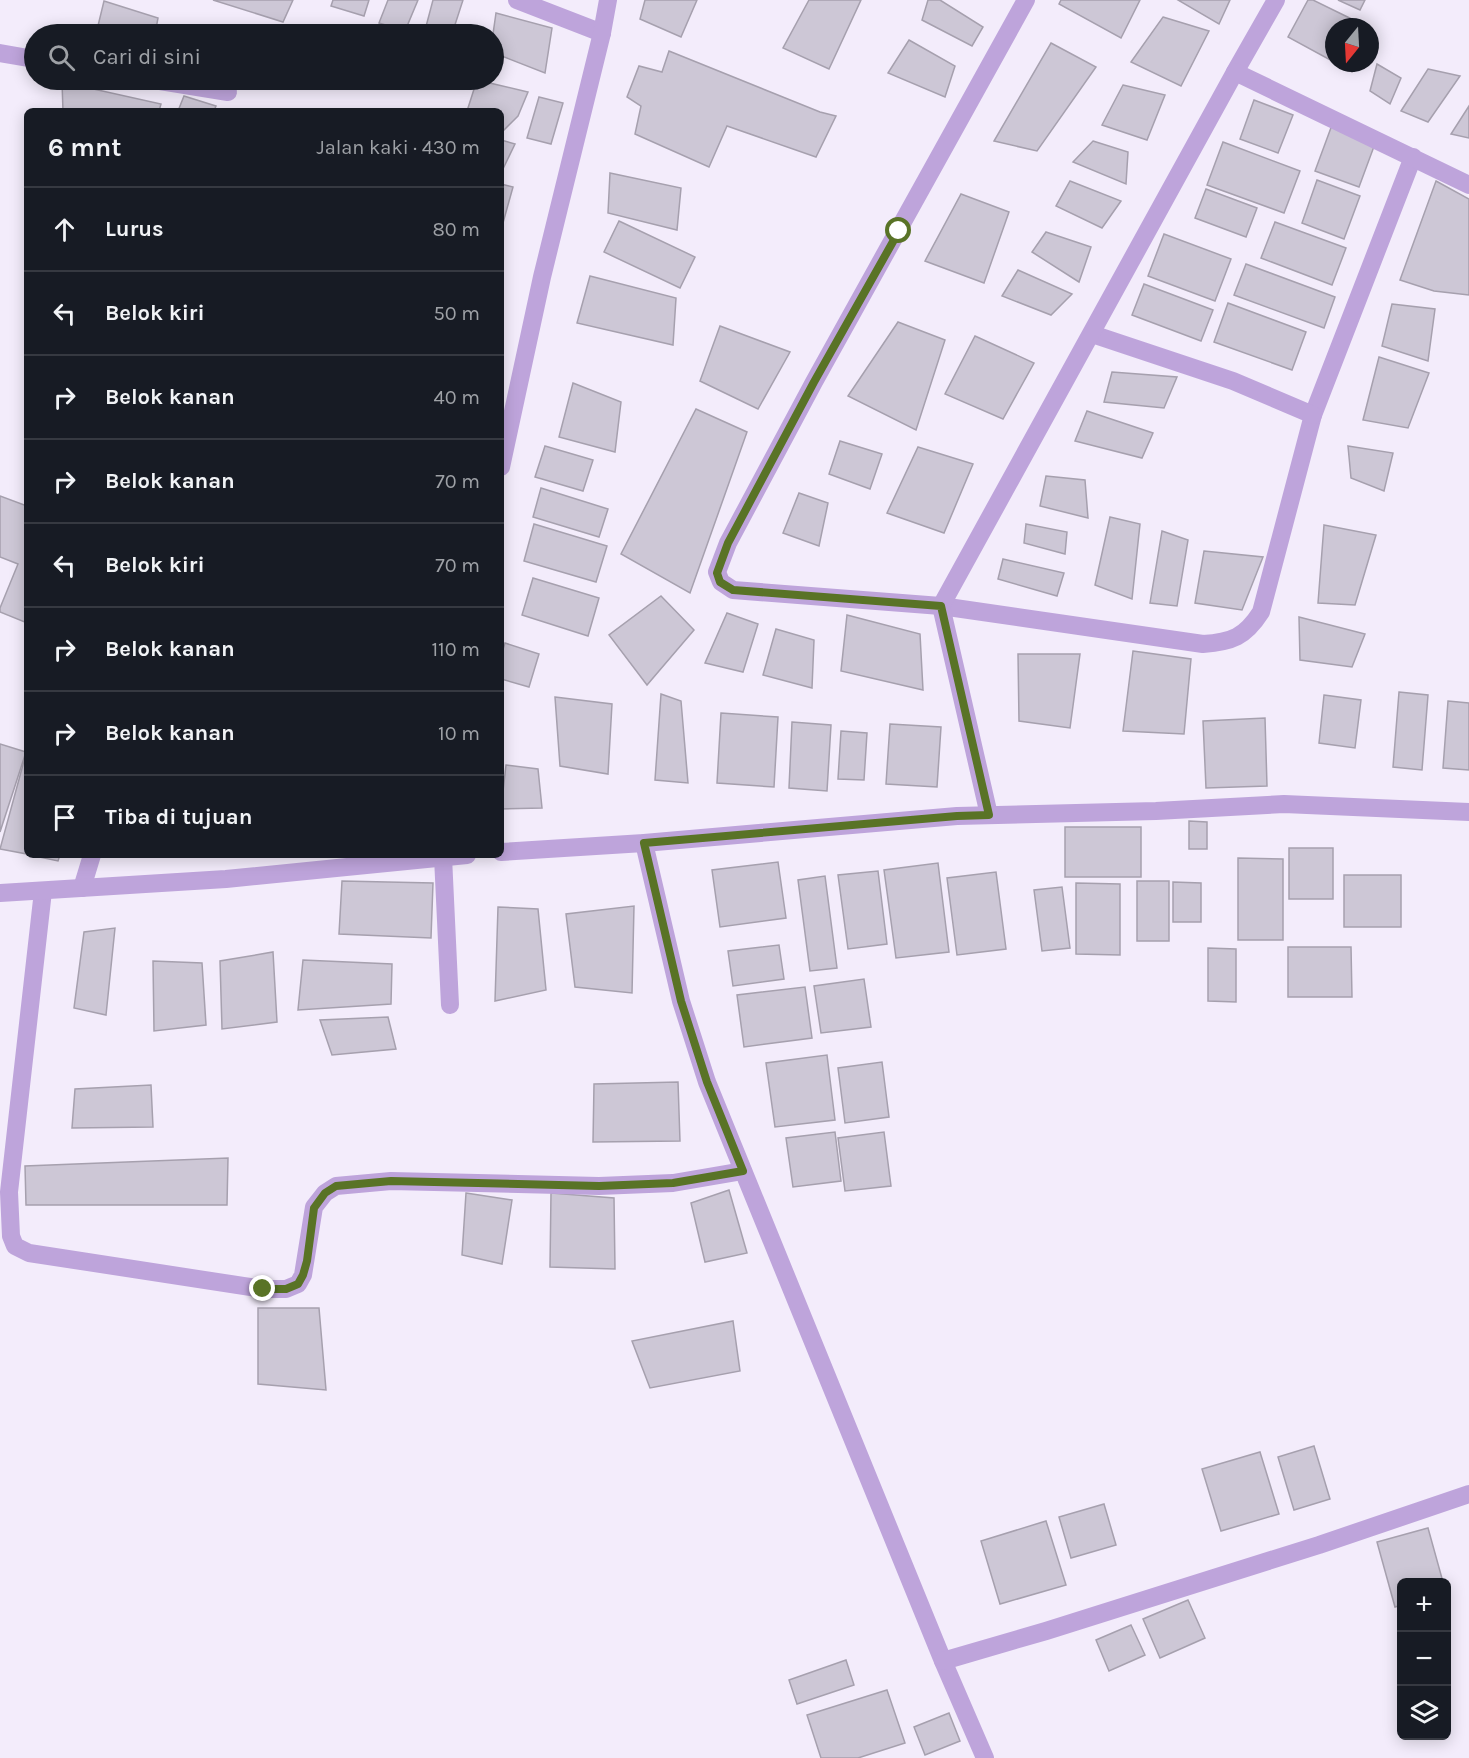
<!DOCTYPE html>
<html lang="id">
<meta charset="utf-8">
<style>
:root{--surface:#171b24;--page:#20242c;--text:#f1f3f6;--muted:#9ea1a6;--line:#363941}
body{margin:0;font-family:Karla,sans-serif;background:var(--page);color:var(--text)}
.controls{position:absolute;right:18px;bottom:18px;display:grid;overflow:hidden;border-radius:9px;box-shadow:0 3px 15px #0003}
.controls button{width:54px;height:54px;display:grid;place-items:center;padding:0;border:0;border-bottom:2px solid var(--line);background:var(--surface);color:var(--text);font:30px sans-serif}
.compass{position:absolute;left:1325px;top:18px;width:54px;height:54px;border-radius:50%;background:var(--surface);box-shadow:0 3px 15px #0003;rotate:198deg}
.stop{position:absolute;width:18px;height:18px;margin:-14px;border:4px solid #597326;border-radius:50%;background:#fff}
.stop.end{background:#597326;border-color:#fff;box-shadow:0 2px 6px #0008}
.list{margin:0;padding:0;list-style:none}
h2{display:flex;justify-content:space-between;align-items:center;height:78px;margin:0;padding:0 24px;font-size:26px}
h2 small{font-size:20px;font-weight:400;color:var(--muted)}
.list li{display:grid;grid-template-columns:39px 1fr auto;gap:18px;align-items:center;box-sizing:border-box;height:84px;padding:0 24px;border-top:2px solid var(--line)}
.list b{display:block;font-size:22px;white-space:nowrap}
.list em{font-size:20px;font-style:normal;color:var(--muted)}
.icon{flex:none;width:33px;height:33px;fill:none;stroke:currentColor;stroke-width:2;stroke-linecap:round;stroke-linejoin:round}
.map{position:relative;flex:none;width:1469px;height:1758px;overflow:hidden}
.search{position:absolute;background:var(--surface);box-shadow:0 3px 15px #0003;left:24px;top:24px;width:480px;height:66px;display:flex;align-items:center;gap:15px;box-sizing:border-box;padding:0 21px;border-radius:33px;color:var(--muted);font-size:22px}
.panel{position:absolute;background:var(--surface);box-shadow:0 3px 15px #0003;left:24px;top:108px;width:480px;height:750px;border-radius:9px}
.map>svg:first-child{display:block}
.building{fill:#cdc7d6;stroke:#a6a0ae;stroke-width:1.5}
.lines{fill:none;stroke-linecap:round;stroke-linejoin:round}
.lane{stroke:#bea4db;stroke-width:18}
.street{stroke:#bea4db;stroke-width:18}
.route{stroke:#597326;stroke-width:8}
</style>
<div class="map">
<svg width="1469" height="1758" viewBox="0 0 1469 1758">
<rect width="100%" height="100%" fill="#f3ecfb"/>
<g class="building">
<polygon points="213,0 293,0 283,22"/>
<polygon points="333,0 369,0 364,16 331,6"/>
<polygon points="388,0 418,0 405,31 379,23"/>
<polygon points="433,0 463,0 452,34 424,34"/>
<polygon points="645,0 697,0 681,37 640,19"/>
<polygon points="809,0 861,0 829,69 783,48"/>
<polygon points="928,0 940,0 983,27 972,46 922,20"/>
<polygon points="1061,0 1140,0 1121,38 1059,4"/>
<polygon points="1178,0 1230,0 1219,24"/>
<polygon points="1308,0 1313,0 1368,27 1334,27 1334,62 1288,37"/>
<polygon points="1338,0 1365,0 1360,10"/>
<polygon points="104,1 158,18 155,34 96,34"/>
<polygon points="496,13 552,28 545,73 494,53 493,34"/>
<polygon points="1163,17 1209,31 1181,86 1131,62"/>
<polygon points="909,40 955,66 945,97 888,73"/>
<polygon points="1051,43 1096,67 1037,151 994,141"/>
<polygon points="669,51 820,112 836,116 816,157 727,126 709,167 635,134 641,106 627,97 639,66 662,72"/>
<polygon points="1335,63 1356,63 1352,72"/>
<polygon points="1377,64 1401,78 1390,104 1370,91"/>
<polygon points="1428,69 1460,76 1428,122 1401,111"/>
<polygon points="477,80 528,92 518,116 503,131 501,130 501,111 467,111"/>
<polygon points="62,82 161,104 159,111 63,111"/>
<polygon points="1123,85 1165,95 1147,140 1102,125"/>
<polygon points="184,96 216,106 214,111 178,111"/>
<polygon points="539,97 563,103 551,144 527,138"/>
<polygon points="1254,100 1293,115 1278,153 1240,139"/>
<polygon points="1469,106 1469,138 1451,134"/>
<polygon points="1332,125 1376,141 1359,187 1315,171"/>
<polygon points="501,140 515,144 501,173"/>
<polygon points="1093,141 1128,152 1126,184 1073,162"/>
<polygon points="1223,142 1300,171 1284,213 1207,185"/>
<polygon points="610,173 681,188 677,230 608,213"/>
<polygon points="1317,180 1360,196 1344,239 1302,223"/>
<polygon points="1070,181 1121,201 1102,228 1056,206"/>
<polygon points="1436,181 1469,199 1469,295 1434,291 1400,280"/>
<polygon points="501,184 513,187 501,230"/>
<polygon points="1206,189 1257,208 1246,237 1195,218"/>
<polygon points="961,194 1009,212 984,283 925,261"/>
<polygon points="619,221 695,257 680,288 604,252"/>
<polygon points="1275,222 1346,248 1332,285 1261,258"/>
<polygon points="1046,232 1091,247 1079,282 1032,252"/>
<polygon points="1164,234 1231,259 1215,301 1148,276"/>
<polygon points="1246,264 1335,297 1324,328 1234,295"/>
<polygon points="1018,270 1072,294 1051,315 1002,296"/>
<polygon points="590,276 676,298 673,345 577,323"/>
<polygon points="1144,284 1213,310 1201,341 1132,315"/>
<polygon points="1228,303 1306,332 1292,370 1214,342"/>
<polygon points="1392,304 1435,309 1428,361 1382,346"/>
<polygon points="898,322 945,340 916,430 848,396"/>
<polygon points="720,326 790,352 758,409 700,381"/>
<polygon points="975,336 1034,363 1003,419 945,394"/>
<polygon points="1379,357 1429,373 1408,428 1363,420"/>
<polygon points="1112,372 1177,377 1164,408 1104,402"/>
<polygon points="573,383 621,402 615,452 559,437"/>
<polygon points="696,409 747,432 690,593 621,554"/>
<polygon points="1087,411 1153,433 1142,458 1075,441"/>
<polygon points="840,441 882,454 870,489 829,474"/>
<polygon points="545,446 593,460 583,491 535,477"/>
<polygon points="1348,446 1393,453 1384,491 1351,478"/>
<polygon points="918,447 973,464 944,533 887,513"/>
<polygon points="1046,476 1085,480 1088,518 1040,506"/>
<polygon points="541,488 608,509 599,537 533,517"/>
<polygon points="799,493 828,503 819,546 783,533"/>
<polygon points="0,496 27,506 27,623 0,612 0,608 18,564 0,557"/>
<polygon points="1110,517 1140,524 1132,599 1095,585"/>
<polygon points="534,524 607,546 596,582 524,561"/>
<polygon points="1026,524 1067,532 1065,554 1024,543"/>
<polygon points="1324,525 1376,535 1355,605 1318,603"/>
<polygon points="1162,531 1188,540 1177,606 1150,603"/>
<polygon points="1204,551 1263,557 1242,610 1195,603"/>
<polygon points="1003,559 1064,573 1057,596 998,579"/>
<polygon points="533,578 599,598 588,636 522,615"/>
<polygon points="661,596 694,630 647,685 609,635"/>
<polygon points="727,613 758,624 743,672 705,663"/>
<polygon points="847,615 920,634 923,690 841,671"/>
<polygon points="1299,617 1365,634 1352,667 1300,660"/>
<polygon points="776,629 814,640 812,688 763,675"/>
<polygon points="505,643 539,654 529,687 501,679 501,656"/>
<polygon points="1133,651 1191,659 1184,734 1123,731"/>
<polygon points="1018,654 1080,654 1070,728 1019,721"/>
<polygon points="1399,692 1428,695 1422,770 1393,767"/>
<polygon points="661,694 681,701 688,783 655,780"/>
<polygon points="1324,695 1361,700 1355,748 1319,743"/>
<polygon points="555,697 612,704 608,774 560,766"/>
<polygon points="1448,701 1469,703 1469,770 1443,768"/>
<polygon points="721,713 778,717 774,787 717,783"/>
<polygon points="1265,718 1267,786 1206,788 1203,721"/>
<polygon points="792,722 831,725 827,791 789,788"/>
<polygon points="890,724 941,727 937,787 886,784"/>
<polygon points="841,731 867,733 864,780 838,779"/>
<polygon points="0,744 26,752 0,832"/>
<polygon points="27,750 27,854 0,849"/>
<polygon points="506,765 538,769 542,808 501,809"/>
<polygon points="1189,821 1207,822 1207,849 1189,849"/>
<rect x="1065" y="827" width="76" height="50"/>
<rect x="1289" y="848" width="44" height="51"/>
<polygon points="30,855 60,855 58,861"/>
<polygon points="1238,858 1283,859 1283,940 1238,940"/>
<polygon points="778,862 786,918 720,927 712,870"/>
<polygon points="938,863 949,952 896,958 884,870"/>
<polygon points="878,871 887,944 848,949 838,875"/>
<polygon points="996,872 1006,949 957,955 947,878"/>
<rect x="1344" y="875" width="57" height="52"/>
<polygon points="825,876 837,968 810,971 798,880"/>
<polygon points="342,881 433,883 431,938 339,934"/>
<rect x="1137" y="881" width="32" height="60"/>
<polygon points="1173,882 1201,883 1201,922 1173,922"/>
<polygon points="1076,883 1120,884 1120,955 1076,954"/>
<polygon points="1062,887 1070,948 1042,951 1034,890"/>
<polygon points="634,906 632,993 575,987 566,914"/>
<polygon points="498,907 538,909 546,990 495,1001"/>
<polygon points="115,928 106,1015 74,1008 84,932"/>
<polygon points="779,945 784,979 733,986 728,951"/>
<polygon points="1288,947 1351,947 1352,997 1288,997"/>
<polygon points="1208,948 1236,949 1236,1002 1208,1001"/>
<polygon points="273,952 277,1022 222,1029 220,961"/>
<polygon points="303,960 392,964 391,1004 298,1010"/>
<polygon points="153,961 202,963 206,1025 154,1031"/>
<polygon points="864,979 871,1027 821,1033 814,986"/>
<polygon points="805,987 812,1038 744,1047 737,995"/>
<polygon points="388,1017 396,1049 332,1055 320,1020"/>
<polygon points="827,1055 835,1120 775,1127 766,1063"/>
<polygon points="882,1062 889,1117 845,1123 838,1068"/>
<polygon points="678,1082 680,1141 593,1142 594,1084"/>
<polygon points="151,1085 153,1127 72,1128 75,1089"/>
<polygon points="835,1132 841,1181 793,1187 786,1138"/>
<polygon points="884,1132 891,1186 845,1191 838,1138"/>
<polygon points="228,1158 227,1205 26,1205 25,1166"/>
<polygon points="729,1190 747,1253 705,1262 691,1203"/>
<polygon points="466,1193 512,1200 502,1264 462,1255"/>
<polygon points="551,1193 614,1198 615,1269 550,1267"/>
<polygon points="258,1308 319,1308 326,1390 258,1384"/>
<polygon points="733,1321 740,1371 650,1388 632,1341"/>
<polygon points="1314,1446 1330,1499 1294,1510 1278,1457"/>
<polygon points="1260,1452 1279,1514 1221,1531 1202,1469"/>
<polygon points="1104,1504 1116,1545 1071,1558 1059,1517"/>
<polygon points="1046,1521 1066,1585 1000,1604 981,1541"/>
<polygon points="1428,1528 1443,1582 1402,1582 1402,1605 1395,1607 1377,1542"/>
<polygon points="1188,1600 1205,1638 1160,1658 1143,1619"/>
<polygon points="1131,1625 1145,1655 1109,1671 1096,1640"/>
<polygon points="846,1660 854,1685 797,1704 789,1680"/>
<polygon points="887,1690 905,1743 858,1758 821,1758 807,1715"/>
<polygon points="949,1713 960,1741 925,1755 914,1727"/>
</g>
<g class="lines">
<polyline class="lane" points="443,857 450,1005"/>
<g class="street">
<polyline points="517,0 602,33"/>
<path d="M1026,0L814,382L728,543L717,572L721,582L733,590L941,606L1203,644C1232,642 1245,637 1261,612L1313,415L1413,157"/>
<polyline points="0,53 34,59"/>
<polyline points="1235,72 1276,0"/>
<polyline points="154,80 228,92"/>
<polyline points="1092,334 1233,381 1313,415"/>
<polyline points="501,467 542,277 602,33 608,0"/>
<polyline points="989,815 941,606 1235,72 1469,185"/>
<polyline points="644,843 681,1001 707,1082 943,1661 985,1758"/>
<polyline points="501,852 644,843 957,816 1156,811 1284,804 1469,812"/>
<polyline points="82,888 92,855"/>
<polyline points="43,891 9,1192 11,1236 15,1246 29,1253 263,1289 286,1289 298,1284 303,1275 314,1207 325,1193 336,1186 391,1181 599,1186 673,1183 743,1171"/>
<polyline points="0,893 226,879 467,855"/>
<polyline points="943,1661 1046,1631 1319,1545 1469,1494"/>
</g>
</g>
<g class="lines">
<polyline class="route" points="263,1289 286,1289 298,1284 303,1275 307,1261 314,1208 325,1193 336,1186 391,1181 599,1186 673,1183 743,1171 707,1082 681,1001 644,843 957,816 989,815 941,606 733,590 720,582 717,573 728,543 814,382 899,231"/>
</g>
</svg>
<div class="controls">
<button>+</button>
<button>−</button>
<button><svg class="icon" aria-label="layers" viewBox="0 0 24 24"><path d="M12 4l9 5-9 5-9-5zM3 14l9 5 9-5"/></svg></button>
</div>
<svg class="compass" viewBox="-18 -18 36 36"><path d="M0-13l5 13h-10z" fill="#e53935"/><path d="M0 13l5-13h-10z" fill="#9ea1a6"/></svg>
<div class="stop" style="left:899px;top:231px"></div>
<div class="stop end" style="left:263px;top:1289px"></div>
<div class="search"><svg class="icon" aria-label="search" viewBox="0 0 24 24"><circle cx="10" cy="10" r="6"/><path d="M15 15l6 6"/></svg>Cari di sini</div>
<section class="panel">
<h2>6 mnt<small>Jalan kaki · 430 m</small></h2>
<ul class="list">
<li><svg class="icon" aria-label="ahead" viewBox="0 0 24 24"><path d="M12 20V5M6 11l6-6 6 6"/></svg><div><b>Lurus</b></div><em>80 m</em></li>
<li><svg class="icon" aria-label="left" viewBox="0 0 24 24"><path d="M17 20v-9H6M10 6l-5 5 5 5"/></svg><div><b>Belok kiri</b></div><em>50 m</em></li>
<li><svg class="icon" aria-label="right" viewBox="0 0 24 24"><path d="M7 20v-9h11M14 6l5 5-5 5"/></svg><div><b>Belok kanan</b></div><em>40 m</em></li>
<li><svg class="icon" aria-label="right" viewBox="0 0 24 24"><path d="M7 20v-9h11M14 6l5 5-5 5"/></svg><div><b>Belok kanan</b></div><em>70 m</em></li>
<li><svg class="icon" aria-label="left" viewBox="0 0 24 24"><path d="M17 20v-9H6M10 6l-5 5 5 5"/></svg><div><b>Belok kiri</b></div><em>70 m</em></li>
<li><svg class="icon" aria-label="right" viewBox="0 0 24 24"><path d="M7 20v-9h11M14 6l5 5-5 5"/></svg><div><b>Belok kanan</b></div><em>110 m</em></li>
<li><svg class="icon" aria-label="right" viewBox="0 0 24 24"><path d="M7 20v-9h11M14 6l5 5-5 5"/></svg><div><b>Belok kanan</b></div><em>10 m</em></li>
<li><svg class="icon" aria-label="arrive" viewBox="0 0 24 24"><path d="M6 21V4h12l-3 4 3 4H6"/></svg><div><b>Tiba di tujuan</b></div></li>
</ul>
</section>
</div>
